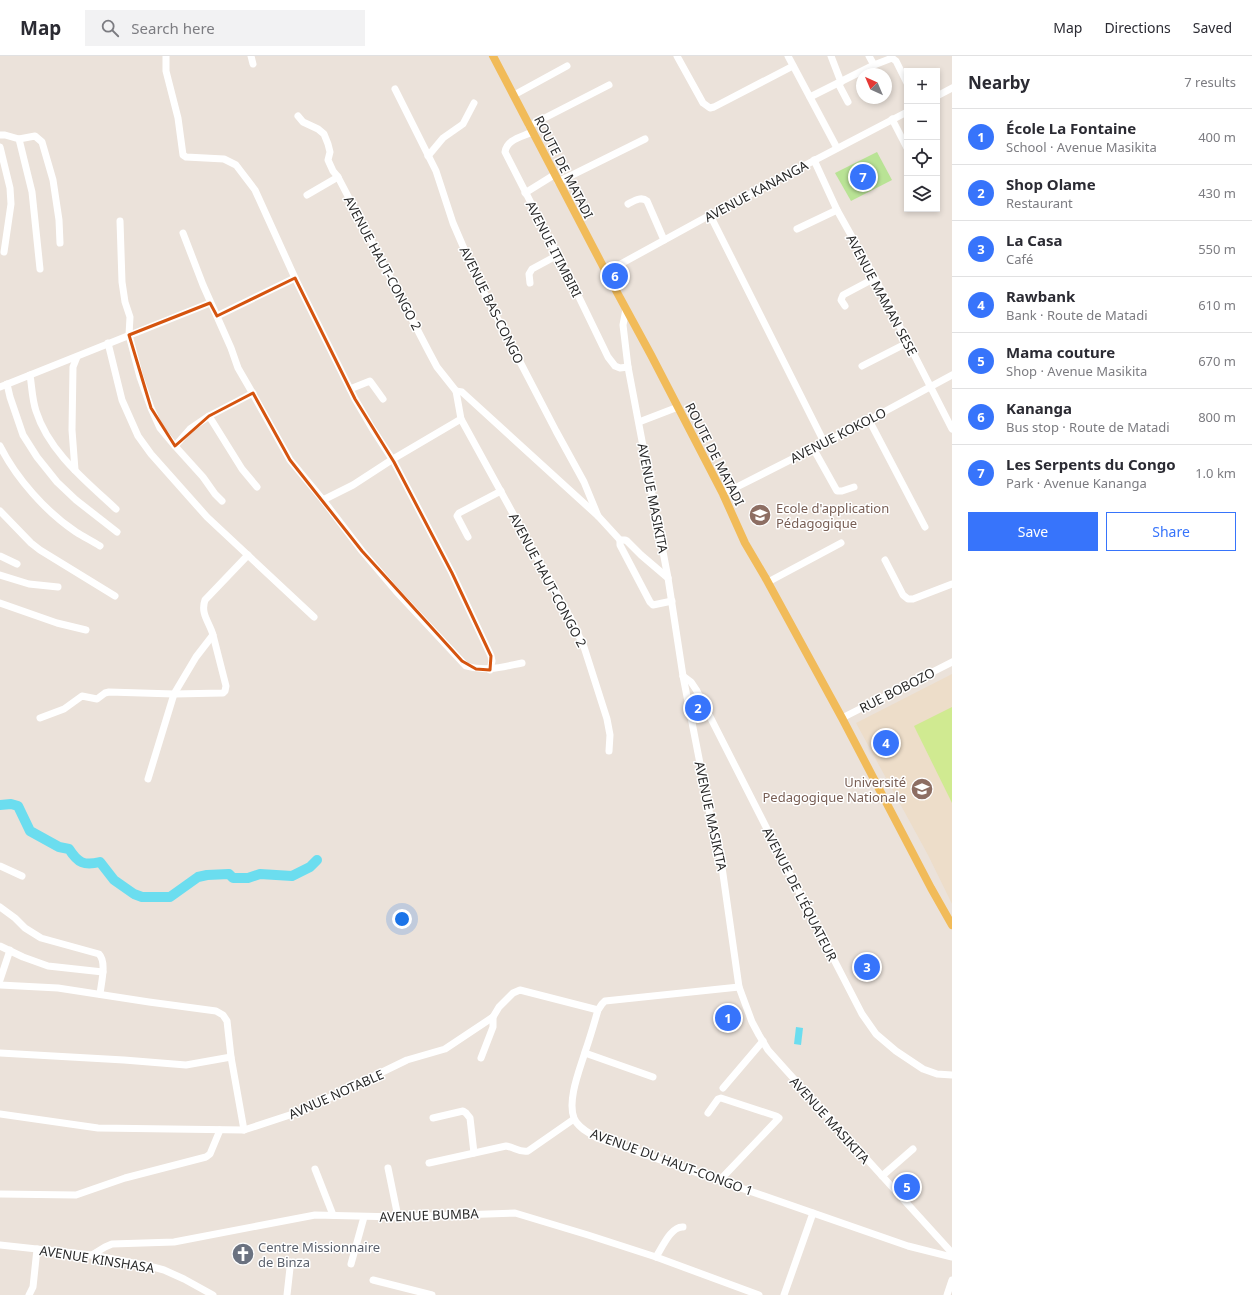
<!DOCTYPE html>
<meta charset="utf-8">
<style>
:root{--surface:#fff;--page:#f2f2f3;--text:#2b2b33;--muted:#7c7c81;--line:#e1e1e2;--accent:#3774fb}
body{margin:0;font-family:"Noto Sans",sans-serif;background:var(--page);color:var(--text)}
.controls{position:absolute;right:12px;top:12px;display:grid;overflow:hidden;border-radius:0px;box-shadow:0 2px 6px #0003}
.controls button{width:36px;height:36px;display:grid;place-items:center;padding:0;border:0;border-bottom:1px solid var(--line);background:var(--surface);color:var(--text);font:20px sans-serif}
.compass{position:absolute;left:856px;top:12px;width:36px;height:36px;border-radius:50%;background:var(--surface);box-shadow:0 2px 6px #0003;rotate:316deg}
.you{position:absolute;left:402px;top:863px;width:14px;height:14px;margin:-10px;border:3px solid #fff;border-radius:50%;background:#1a73e8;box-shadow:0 0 0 6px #1a73e833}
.badge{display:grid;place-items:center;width:26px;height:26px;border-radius:50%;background:var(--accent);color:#fff;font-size:13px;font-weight:700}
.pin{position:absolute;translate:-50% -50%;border:2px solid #fff;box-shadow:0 1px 4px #0006}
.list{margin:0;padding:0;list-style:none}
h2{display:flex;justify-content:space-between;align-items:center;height:52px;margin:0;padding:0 16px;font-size:17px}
h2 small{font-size:13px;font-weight:400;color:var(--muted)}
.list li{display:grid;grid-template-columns:26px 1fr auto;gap:12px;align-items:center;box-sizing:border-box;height:56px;padding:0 16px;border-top:1px solid var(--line)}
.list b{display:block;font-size:15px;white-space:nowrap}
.list p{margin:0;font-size:13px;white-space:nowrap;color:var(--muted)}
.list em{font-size:13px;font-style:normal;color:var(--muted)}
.actions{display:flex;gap:8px;padding:12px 16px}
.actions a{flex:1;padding:9px 0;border:1px solid var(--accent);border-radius:0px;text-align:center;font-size:14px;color:var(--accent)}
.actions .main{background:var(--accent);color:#fff}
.icon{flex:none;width:22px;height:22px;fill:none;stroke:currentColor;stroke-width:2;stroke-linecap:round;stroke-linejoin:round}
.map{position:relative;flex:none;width:952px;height:1239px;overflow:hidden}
header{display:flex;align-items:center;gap:24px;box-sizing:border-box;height:56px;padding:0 20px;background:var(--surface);border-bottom:1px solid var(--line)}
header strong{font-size:19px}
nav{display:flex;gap:22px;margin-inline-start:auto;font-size:14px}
.search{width:280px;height:36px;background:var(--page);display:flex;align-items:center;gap:10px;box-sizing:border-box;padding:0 14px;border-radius:0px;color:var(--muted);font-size:15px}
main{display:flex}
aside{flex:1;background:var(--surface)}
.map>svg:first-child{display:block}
.education{fill:#edddc9}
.park{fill:#b9e395}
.pitch{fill:#d0ea91}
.water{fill:#6bddef}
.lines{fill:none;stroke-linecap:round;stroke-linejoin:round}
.river{stroke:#6bddef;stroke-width:10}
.minor{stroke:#fff;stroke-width:7}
.major{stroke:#f1bb59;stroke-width:8}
.marked{fill:none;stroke:#d5540f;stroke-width:3;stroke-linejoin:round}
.labels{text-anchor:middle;stroke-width:3;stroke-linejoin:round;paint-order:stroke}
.street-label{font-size:13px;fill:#292929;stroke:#fff}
.education-label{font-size:13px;fill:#785e54;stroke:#fff;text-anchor:start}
.worship-label{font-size:13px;fill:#5b616d;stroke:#fff;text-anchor:start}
</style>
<header>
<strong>Map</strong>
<div class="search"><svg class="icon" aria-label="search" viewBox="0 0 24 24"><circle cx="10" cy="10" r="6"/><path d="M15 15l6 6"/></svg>Search here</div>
<nav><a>Map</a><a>Directions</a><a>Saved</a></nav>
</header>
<main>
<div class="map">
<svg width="952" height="1239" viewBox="0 0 952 1239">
<rect width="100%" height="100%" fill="#ebe2da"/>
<polygon class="education" points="952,618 952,848 928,799 856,667"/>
<polygon class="park" points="877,96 892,124 851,145 835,117"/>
<polygon class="pitch" points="952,651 952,747 914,670"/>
<polygon class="water" points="796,971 803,972 801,989 794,988"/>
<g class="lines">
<path class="river" d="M0,749L11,748L18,750L30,775L59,791L69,793C78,807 84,810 100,806L114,824L134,838L142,841H170L198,821L207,819L229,818L233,822H248L260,818L292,820L310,811L317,804"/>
<g class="minor">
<polyline points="166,0 166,15 178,62 183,99 186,101 224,103 236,109 255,134 295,222 355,343 372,372 394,406 452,517 491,600 492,605 490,614"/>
<polyline points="251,0 253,8"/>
<polyline points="677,0 703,47 710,52 714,51 793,10"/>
<polyline points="788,0 837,92"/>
<polyline points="831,0 841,26"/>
<polyline points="869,0 874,9"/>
<polyline points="838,27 848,46"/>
<polyline points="395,33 436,115 453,167 478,225 556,375 584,426 598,460"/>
<polyline points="514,39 567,10"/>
<polyline points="937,40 952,32"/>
<polyline points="810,41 874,9 892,2 896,5 907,27"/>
<polyline points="892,63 907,92"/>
<polyline points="529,70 609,29"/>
<path d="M532,76C522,81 507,83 505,96L577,237L608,301L615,310L620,312L628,311"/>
<polyline points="0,79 5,79 19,83 35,80 42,86 53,124 59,164 60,187"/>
<polyline points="19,83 32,136 40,213"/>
<polyline points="0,91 10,132 11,148 4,196"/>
<polyline points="428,100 443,82 463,68 474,47"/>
<polyline points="814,104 837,154 875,222 952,373"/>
<polyline points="558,126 645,83"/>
<polyline points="525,137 554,119"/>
<polyline points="307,139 338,121"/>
<path d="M628,148C634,145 641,140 647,145L664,184"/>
<polyline points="710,159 824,386"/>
<polyline points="120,165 122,226 125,246 130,261 129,279 140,321 151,352 160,372 175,390 203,421 215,438 222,445"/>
<polyline points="797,173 837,154"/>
<polyline points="183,177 203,229 231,292 238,312 249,331 290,404 323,444 353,429 393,403 461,363 456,335 437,311 429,296 338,121 333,115 328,104 330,96 328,88 324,78 318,73 303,66 298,60"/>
<polyline points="606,216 710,159 907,56"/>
<polyline points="530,227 529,218 532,213 558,199"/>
<polyline points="845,250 841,244 843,239 875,222"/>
<polyline points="626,253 623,269 628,311 668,522 683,620 710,759 719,790 739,931 752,966 759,979 768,994 785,1013 952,1197"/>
<polyline points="217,260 295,222"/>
<polyline points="108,287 122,344 138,380 151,398 207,461 314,561"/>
<polyline points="862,310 907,287"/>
<path d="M30,319C32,331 32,343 36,355C49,396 86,425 116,453"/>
<polyline points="7,328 10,341 23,379 37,401 57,426 76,444 117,476"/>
<polyline points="0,331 210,247"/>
<polyline points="350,333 370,325 383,343"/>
<polyline points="456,335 462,336 598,460 620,484 625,484 627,485 641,499 668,522"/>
<polyline points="209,360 242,413 257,431"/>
<polyline points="461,363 572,565 584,591 607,663 610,679 609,695"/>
<polyline points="869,364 925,471"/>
<polyline points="639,366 678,351"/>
<path d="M0,390C16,422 46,456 76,476C84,481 92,485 100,490"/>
<polyline points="175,390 190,373 209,360 253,337"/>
<polyline points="813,392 837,435 842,435 854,431"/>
<polyline points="75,414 72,374 73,311 77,301"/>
<polyline points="723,438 869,364 952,319"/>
<path d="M323,444L362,495L396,535L466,610C486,616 502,611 522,607"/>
<polyline points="0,455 31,487 40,494 115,540"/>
<polyline points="468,481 457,460 459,457 501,435"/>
<polyline points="620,484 620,489 650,546 653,549 672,545"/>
<polyline points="0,500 17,508"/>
<polyline points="885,504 903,539 908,543 913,543 952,528"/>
<polyline points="0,519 29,528 58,531"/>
<polyline points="768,526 841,487"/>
<polyline points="0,547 57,567 86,574"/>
<polyline points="683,620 691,626 697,635 796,830 862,958 876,978 896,995 923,1013 937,1018 952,1019"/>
<polyline points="40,662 64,653 82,640 97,643 105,637 109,636 174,638 223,637 225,635 226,630 213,579"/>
<polyline points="842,662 952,606"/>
<path d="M148,723L174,638L196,601L213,579C210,567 200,558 205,544L248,499"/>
<polyline points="0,810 22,820"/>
<path d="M0,851L15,862L25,872L41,882L99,898C107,906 101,928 100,938"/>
<polyline points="0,890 23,901 48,910 103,916"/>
<polyline points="0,924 10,894"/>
<polyline points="0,929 58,932 149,946 216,955 223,959 227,965 231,1001 244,1074"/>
<path d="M739,931L605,945L602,948L598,954C594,968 590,982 585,996C580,1013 567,1044 574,1062C577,1071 589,1077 597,1082L908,1190L952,1201"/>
<polyline points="0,997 124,1004 186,1009 231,1001"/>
<polyline points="585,997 653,1021"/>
<polyline points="481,1002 493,971 493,961"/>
<polyline points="723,1032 763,985"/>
<polyline points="708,1057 718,1043 721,1042 776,1060 779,1062 720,1124"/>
<polyline points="0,1058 98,1072 244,1074 302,1055 407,1004 445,993 493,961 499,951 513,937 520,934 598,954"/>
<polyline points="433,1062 463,1055 466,1057 470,1062 474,1097"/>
<path d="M429,1107L506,1090C514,1091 520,1097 528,1095L574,1063"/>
<polyline points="388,1112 398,1161"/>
<polyline points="315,1113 333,1159"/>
<polyline points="882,1120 913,1093"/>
<polyline points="0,1138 76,1139 125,1122 206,1101 210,1098 220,1074"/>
<polyline points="0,1189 92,1199 149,1210 164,1214 184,1223 213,1239"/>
<polyline points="92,1199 105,1191 112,1188 174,1186 315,1159 398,1161 515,1157 588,1179 656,1201 759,1239"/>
<path d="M656,1201C662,1192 671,1170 683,1171"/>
<polyline points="351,1208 364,1161"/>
<polyline points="373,1224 432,1239"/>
<polyline points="29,1239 33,1231 37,1193"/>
<polyline points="287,1239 290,1212"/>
<polyline points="784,1239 813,1157"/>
<polyline points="947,1239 952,1224"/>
</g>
<polyline class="major" points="493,0 606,216 651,299 723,438 745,487 765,521 842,662 931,832 952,869"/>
</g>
<path class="marked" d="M295,222L355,343L394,406L452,517L491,600L490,614L476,613L462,605L362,495L290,404L253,337L209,360L175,390L151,352L129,279L210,247L217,260Z"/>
<defs>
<g id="school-disc" transform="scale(1.15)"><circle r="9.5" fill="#8d6e63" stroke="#fff"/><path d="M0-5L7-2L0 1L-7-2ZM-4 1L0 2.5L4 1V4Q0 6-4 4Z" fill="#fff"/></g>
<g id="university-disc" transform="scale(1.15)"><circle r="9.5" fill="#8d6e63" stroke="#fff"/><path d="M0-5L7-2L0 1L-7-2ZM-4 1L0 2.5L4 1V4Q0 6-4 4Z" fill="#fff"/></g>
<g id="church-disc" transform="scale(1.15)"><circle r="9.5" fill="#6b7280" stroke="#fff"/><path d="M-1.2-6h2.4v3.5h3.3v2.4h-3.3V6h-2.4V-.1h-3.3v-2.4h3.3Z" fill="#fff"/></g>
</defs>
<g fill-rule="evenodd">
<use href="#school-disc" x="760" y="459"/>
<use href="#university-disc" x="922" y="733"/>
<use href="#church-disc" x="243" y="1198"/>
</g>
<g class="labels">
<g class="street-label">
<text transform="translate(564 111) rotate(63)" y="5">ROUTE DE MATADI</text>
<text transform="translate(756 135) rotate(-28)" y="5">AVENUE KANANGA</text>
<text transform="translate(554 193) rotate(63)" y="5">AVENUE ITIMBIRI</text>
<text transform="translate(383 207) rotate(62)" y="5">AVENUE HAUT-CONGO 2</text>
<text transform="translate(882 239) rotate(62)" y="5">AVENUE MAMAN SESE</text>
<text transform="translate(492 249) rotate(64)" y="5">AVENUE BAS-CONGO</text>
<text transform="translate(838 379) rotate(-27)" y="5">AVENUE KOKOLO</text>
<text transform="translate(715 398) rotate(63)" y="5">ROUTE DE MATADI</text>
<text transform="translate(653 442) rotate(79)" y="5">AVENUE MASIKITA</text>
<text transform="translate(548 524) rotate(62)" y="5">AVENUE HAUT-CONGO 2</text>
<text transform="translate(897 634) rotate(-27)" y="5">RUE BOBOZO</text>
<text transform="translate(711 760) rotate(78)" y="5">AVENUE MASIKITA</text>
<text transform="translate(800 838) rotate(63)" y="5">AVENUE DE L'ÉQUATEUR</text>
<text transform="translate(336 1038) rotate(-24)" y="5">AVNUE NOTABLE</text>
<text transform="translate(830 1064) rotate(48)" y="5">AVENUE MASIKITA</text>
<text transform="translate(672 1106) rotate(20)" y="5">AVENUE DU HAUT-CONGO 1</text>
<text transform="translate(429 1159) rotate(-2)" y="5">AVENUE BUMBA</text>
<text transform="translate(97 1203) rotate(9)" y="5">AVENUE KINSHASA</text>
</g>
<g class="education-label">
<text x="776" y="457">Ecole d'application<tspan x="776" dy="15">Pédagogique</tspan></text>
<text x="906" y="731" text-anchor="end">Université<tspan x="906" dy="15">Pedagogique Nationale</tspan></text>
</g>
<g class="worship-label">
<text x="258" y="1196">Centre Missionnaire<tspan x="258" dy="15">de Binza</tspan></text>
</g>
</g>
</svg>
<div class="controls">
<button>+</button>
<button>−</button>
<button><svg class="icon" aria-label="locate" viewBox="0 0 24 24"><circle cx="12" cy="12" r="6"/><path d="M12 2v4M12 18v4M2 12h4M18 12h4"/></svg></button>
<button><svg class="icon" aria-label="layers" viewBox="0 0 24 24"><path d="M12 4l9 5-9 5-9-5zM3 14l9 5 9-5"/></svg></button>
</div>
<svg class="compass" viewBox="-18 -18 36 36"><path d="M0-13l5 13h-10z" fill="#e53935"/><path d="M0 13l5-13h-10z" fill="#7c7c81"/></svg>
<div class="you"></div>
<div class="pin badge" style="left:728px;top:962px">1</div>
<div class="pin badge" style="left:698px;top:652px">2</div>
<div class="pin badge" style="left:867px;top:911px">3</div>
<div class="pin badge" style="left:886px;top:687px">4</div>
<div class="pin badge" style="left:907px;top:1131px">5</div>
<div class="pin badge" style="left:615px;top:220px">6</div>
<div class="pin badge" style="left:863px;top:121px">7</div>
</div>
<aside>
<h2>Nearby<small>7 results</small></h2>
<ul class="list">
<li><span class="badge">1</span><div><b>École La Fontaine</b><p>School · Avenue Masikita</p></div><em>400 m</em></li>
<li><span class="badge">2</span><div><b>Shop Olame</b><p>Restaurant</p></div><em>430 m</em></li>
<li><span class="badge">3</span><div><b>La Casa</b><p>Café</p></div><em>550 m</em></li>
<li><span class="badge">4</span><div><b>Rawbank</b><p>Bank · Route de Matadi</p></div><em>610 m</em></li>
<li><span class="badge">5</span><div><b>Mama couture</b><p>Shop · Avenue Masikita</p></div><em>670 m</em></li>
<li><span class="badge">6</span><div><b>Kananga</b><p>Bus stop · Route de Matadi</p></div><em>800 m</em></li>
<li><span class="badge">7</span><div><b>Les Serpents du Congo</b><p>Park · Avenue Kananga</p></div><em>1.0 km</em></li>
</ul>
<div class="actions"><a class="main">Save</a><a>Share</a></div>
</aside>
</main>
